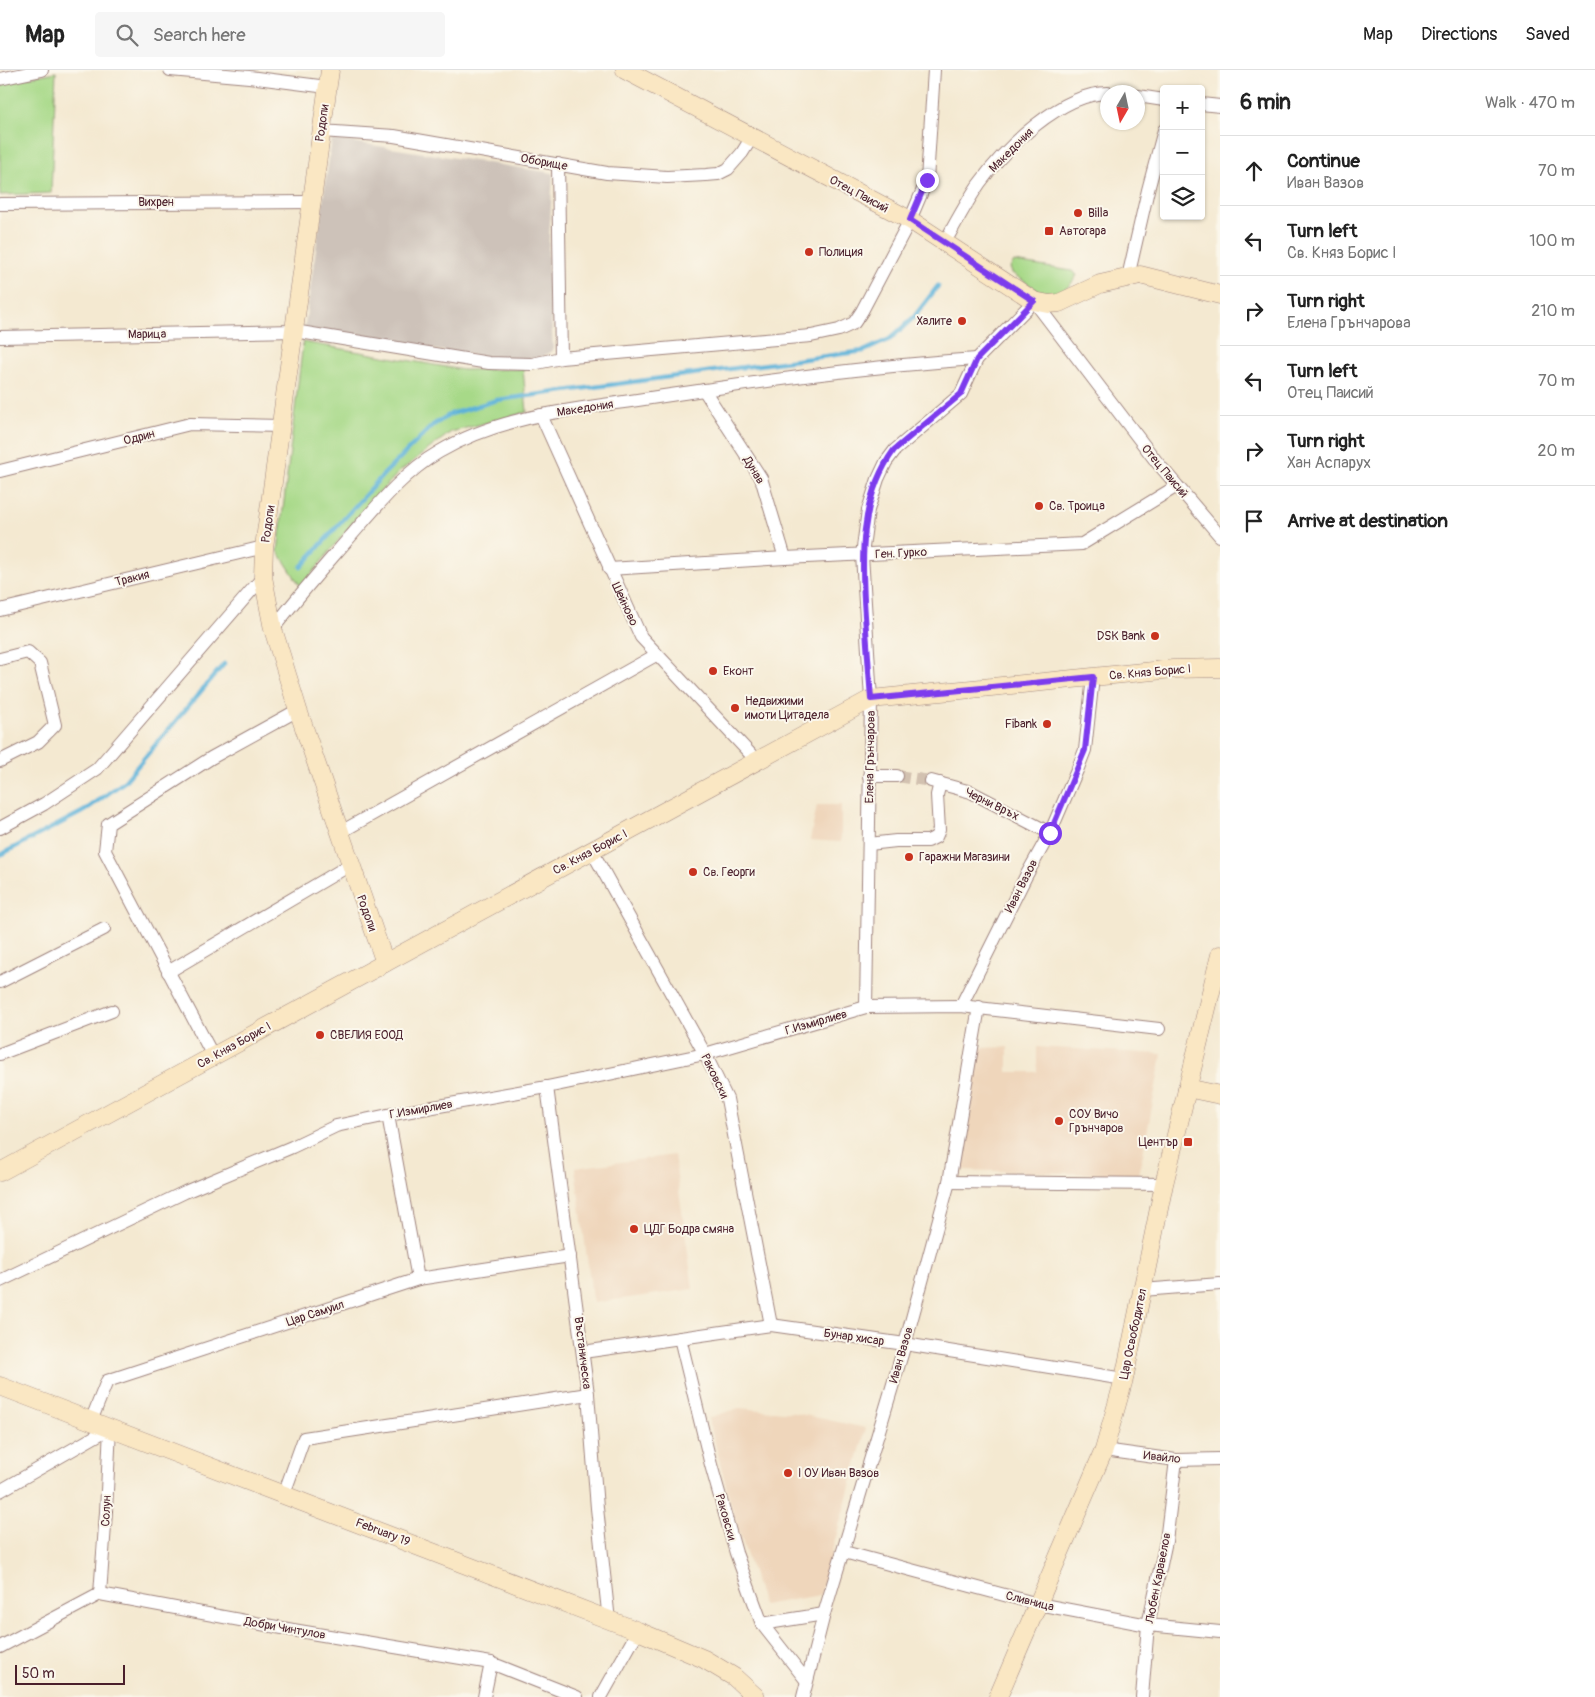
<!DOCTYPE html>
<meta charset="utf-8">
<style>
:root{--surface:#fff;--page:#f6f6f6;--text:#222;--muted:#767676;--line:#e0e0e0}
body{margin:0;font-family:Pangolin,sans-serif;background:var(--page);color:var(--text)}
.controls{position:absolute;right:15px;top:15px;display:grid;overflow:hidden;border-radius:5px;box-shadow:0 1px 4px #0004}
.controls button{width:45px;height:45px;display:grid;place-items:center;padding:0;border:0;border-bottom:1px solid var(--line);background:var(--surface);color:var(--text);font:25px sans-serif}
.compass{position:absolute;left:1100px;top:15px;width:45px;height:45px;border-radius:50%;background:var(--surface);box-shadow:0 1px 4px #0004;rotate:189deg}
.scale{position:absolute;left:15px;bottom:12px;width:110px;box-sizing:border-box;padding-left:5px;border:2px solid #4a1f2b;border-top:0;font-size:14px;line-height:18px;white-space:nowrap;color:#4a1f2b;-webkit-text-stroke:4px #fbf7ec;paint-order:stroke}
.stop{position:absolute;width:15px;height:15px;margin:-11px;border:4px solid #7c3aed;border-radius:50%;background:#fff}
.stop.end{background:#7c3aed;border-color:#fff;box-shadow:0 1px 5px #0008}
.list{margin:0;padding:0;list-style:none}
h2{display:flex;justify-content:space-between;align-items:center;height:65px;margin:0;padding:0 20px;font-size:21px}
h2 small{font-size:16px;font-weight:400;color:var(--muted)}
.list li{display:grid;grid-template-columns:32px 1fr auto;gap:15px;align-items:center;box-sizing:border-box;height:70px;padding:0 20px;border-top:1px solid var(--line)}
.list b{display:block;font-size:19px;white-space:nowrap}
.list p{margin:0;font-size:16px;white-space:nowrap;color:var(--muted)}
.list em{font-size:16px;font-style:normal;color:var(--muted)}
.icon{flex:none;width:28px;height:28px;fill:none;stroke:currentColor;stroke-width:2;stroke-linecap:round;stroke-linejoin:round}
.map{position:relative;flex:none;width:1220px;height:1627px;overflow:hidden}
header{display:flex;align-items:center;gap:30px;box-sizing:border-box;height:70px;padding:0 25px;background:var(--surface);border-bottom:1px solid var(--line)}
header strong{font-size:24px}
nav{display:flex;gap:28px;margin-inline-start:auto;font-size:18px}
.search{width:350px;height:45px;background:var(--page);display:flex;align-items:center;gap:12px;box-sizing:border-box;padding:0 18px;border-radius:5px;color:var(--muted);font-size:19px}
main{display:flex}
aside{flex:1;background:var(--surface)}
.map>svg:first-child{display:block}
.built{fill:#efd6bb}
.industrial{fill:#cdc2b9}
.green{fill:#a7d988;stroke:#787c5a}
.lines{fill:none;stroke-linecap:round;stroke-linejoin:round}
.stream{stroke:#5db2d9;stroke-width:4.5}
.street-tunnel{stroke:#d2c1b0;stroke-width:12;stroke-dasharray:12 6;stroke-linecap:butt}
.street-casing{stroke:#9f847e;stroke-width:14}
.secondary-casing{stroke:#9f847e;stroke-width:19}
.street{stroke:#fff;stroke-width:12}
.secondary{stroke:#fae7c3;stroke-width:18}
.route{stroke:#7c3aed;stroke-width:6}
.poi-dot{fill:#c8321e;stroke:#fbf7ec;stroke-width:2}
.labels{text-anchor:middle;stroke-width:4;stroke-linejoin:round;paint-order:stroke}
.street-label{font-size:12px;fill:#4a1f2b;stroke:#fbf7ec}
.poi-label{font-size:12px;fill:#4a1f2b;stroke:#fbf7ec;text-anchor:start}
</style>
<header>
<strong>Map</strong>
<div class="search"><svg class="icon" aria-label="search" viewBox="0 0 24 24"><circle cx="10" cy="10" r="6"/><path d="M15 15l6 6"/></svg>Search here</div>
<nav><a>Map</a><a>Directions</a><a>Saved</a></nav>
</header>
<main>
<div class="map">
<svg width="1220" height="1627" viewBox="0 0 1220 1627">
<rect width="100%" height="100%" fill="#fbf7ec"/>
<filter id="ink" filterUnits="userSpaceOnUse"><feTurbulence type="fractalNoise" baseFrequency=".02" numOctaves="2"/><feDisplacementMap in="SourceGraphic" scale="10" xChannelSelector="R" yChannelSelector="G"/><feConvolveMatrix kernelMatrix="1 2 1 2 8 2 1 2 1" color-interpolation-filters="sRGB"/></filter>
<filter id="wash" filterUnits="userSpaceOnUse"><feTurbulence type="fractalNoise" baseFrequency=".0096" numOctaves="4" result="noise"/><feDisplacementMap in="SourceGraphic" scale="20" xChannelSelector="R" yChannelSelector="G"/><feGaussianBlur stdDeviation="1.12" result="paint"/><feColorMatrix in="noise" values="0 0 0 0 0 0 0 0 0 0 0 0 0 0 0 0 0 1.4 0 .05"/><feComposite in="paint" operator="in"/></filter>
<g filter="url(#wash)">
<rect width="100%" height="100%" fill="#f4e9d1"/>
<g class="built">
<polygon points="817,735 841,735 841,772 810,770"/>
<polygon points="1008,977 1008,1002 1037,1002 1037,977 1162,984 1139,1105 962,1100 980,978"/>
<polygon points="674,1085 693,1219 593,1233 575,1098"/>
<polygon points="739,1338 795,1343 866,1358 820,1525 763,1535 735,1449 708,1348"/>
</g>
<polygon class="industrial" points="332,69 553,103 548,185 553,280 542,287 518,291 304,262"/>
<g class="green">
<polygon points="56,2 51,123 0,125 0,13"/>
<path d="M1014,192L1072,201L1077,205C1070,217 1062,223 1049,228L1012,203L1010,198Z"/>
<polygon points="303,272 463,300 523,299 527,342 451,362 399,402 358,446 301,517 278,481"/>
</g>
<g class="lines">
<g class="stream">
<polyline points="301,497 383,405 433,355 451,344 497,330 864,281 890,269 914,247 938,216"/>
<polyline points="0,785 84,741 124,712 224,594"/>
</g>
</g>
</g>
<g filter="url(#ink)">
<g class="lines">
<polyline class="street-tunnel" points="897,706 931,711"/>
<g class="street-casing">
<g id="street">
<polyline points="170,0 249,7 327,17"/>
<polyline points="0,9 42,0"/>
<polyline points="1138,26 1164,30"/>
<polyline points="1201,34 1220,36"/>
<polyline points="321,61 394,66 607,103 667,107 706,105 718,104 728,99 742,83 752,67"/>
<polyline points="558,94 561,288"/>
<polyline points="0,134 311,132"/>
<path d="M944,174C955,154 966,133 979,114C1005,78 1061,23 1108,23"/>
<polyline points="1128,207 1148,120 1164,60"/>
<polyline points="0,267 294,261 489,293 532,294 561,288 811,266 839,260 854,253 862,241 910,150 927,110 934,0"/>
<polyline points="704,320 761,408 785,488"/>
<polyline points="541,345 641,567 757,691"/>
<polyline points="0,401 190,354 281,356"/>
<polyline points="609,499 785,488 1082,474 1177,416"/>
<polyline points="0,540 264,477"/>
<path d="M273,559C297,527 324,497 350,467C376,437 404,402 439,382C504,343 584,339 657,327C763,311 870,296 977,289"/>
<polyline points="0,589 28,582 40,593 55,655 38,672 0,691"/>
<polyline points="869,706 897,706"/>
<polyline points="931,711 971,722 1050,763"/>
<polyline points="0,758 44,734 97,699 263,507"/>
<polyline points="339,763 656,585"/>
<polyline points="869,774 896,771 928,771 936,767 939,760 937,725 940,713"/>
<polyline points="592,781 705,984 727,1029 771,1255"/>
<polyline points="168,902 350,795"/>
<polyline points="0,912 104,859"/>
<polyline points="961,936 1026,806 1050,763 1078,698 1085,680 1093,607"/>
<polyline points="866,937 871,629 862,485 868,440 878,409 886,392 895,380 961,324 977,289 1034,231 1156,391 1220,466"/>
<polyline points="0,984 112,941"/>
<polyline points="213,986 105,781 108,754 211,688 298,640"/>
<polyline points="547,1017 588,1324 597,1438 609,1551"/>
<polyline points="388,1045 418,1209"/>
<polyline points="949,1112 1164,1114"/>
<polyline points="0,1211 185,1122 292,1077 336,1056 388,1045 547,1017 705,984 866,937 961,936 1159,959"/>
<polyline points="1142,1220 1220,1214"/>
<polyline points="680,1268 711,1395 736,1483 762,1554 806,1610"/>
<polyline points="583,1282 771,1255 905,1274 1124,1309"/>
<polyline points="91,1351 107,1311 418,1209 570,1186"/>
<polyline points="1104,1380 1176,1390 1220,1389"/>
<polyline points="0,1421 110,1358"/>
<polyline points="284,1424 304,1368 588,1324"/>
<polyline points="844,1482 1038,1534 1148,1555 1220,1562"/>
<polyline points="100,1524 106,1442 110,1358"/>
<polyline points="762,1554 824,1544"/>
<polyline points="0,1577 100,1524 293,1560 491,1593 577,1627"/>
<polyline points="484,1627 491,1593"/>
<polyline points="601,1627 638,1561"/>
<polyline points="803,1627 824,1544 905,1274 949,1112 979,937"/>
<polyline points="1142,1627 1148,1555 1166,1471 1176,1390"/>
</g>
</g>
<g class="secondary-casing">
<g id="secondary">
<polyline points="330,0 264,477 263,507 273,559 298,640 385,893"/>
<polyline points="625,0 910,150 1034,231 1049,234 1059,233 1100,214 1140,205 1220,225"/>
<polyline points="1187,1018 1220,1025"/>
<polyline points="0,1102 871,629 1173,599 1220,598"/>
<polyline points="0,1316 638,1561 704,1589 734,1607 756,1627"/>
<polyline points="998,1627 1104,1380 1124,1309 1164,1114 1220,885"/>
</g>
</g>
<use href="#street" class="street"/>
<use href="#secondary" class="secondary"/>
</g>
</g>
<g class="lines" filter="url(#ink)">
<path class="route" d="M927,110L910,150L1034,231L977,289L961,324L894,380C859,429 861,489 865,546C867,573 869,601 871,629L1093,607L1085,680L1050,763"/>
</g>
<g class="poi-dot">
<circle cx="1078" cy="143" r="5"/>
<rect x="1044" y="156" width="10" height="10" rx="2.5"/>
<circle cx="809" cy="182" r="5"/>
<circle cx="962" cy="251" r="5"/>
<circle cx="1039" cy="436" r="5"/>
<circle cx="1155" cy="566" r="5"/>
<circle cx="713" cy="601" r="5"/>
<circle cx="735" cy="638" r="5"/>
<circle cx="1047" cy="654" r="5"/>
<circle cx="909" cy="787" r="5"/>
<circle cx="693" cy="802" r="5"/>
<circle cx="320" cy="965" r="5"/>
<circle cx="1059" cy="1051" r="5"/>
<rect x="1183" y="1067" width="10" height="10" rx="2.5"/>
<circle cx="634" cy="1159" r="5"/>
<circle cx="788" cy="1403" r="5"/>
</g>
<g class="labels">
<g class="street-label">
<text transform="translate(322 53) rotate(-82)" y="4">Родопи</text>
<text transform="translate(1011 80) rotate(-45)" y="4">Македония</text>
<text transform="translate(544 92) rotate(10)" y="4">Оборище</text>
<text transform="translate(859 124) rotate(28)" y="4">Отец Паисий</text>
<text x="156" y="136">Вихрен</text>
<text transform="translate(147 264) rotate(-1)" y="4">Марица</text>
<text transform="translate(585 338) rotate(-9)" y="4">Македония</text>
<text transform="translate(139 367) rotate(-14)" y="4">Одрин</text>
<text transform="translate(754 400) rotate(59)" y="4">Дунав</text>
<text transform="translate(1165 401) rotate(50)" y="4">Отец Паисий</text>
<text transform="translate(268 454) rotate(-82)" y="4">Родопи</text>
<text transform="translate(901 483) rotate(-3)" y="4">Ген. Гурко</text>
<text transform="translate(132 508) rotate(-14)" y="4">Тракия</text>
<text transform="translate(625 534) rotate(65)" y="4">Шейново</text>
<text transform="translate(1150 602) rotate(-5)" y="4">Св. Княз Борис I</text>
<text transform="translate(870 687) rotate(-89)" y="4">Елена Грънчарова</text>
<text transform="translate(992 734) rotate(26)" y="4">Черни Връх</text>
<text transform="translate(590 782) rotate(-28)" y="4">Св. Княз Борис I</text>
<text transform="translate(1021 816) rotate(-63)" y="4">Иван Вазов</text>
<text transform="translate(367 843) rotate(70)" y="4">Родопи</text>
<text transform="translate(816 952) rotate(-16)" y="4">Г.Измирлиев</text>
<text transform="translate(234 975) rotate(-29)" y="4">Св. Княз Борис I</text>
<text transform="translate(715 1006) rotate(64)" y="4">Раковски</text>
<text transform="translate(421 1039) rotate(-10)" y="4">Г.Измирлиев</text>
<text transform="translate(315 1243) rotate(-18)" y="4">Цар Самуил</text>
<text transform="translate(1133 1264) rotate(-78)" y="4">Цар Освободител</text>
<text transform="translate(854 1267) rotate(8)" y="4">Бунар хисар</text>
<text transform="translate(583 1283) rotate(83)" y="4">Въстаническа</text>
<text transform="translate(901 1285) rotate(-74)" y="4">Иван Вазов</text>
<text transform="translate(1162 1387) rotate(6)" y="4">Ивайло</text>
<text transform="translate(106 1441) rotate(-87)" y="4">Солун</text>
<text transform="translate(726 1447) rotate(74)" y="4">Раковски</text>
<text transform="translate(383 1462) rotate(21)" y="4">February 19</text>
<text transform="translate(1158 1508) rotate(-79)" y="4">Любен Каравелов</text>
<text transform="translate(1030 1531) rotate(14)" y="4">Сливница</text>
<text transform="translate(285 1558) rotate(10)" y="4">Добри Чинтулов</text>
</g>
<g class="poi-label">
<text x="1088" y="147">Billa</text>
<text x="1059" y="165">Автогара</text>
<text x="819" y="186">Полиция</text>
<text x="952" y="255" text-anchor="end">Халите</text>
<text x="1049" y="440">Св. Троица</text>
<text x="1145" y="570" text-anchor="end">DSK Bank</text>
<text x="723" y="605">Еконт</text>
<text x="745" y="635">Недвижими<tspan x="745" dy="14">имоти Цитадела</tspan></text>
<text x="1037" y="658" text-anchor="end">Fibank</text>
<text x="919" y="791">Гаражни Магазини</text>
<text x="703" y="806">Св. Георги</text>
<text x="330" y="969">СВЕЛИЯ ЕООД</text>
<text x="1069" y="1048">СОУ Вичо<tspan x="1069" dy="14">Грънчаров</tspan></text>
<text x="1178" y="1076" text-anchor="end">Център</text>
<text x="644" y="1163">ЦДГ Бодра смяна</text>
<text x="798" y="1407">I ОУ Иван Вазов</text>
</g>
</g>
</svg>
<div class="controls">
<button>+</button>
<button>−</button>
<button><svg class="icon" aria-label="layers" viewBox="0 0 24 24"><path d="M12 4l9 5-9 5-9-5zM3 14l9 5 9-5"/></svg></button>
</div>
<svg class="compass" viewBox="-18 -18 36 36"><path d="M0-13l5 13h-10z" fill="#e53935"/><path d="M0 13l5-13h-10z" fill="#767676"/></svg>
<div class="scale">50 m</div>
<div class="stop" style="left:1050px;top:763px"></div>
<div class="stop end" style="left:927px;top:110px"></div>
</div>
<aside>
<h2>6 min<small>Walk · 470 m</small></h2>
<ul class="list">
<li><svg class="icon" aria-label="ahead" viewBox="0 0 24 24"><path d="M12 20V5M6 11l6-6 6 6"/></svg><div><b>Continue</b><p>Иван Вазов</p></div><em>70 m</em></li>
<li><svg class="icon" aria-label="left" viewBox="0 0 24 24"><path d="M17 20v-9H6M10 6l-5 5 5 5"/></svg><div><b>Turn left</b><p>Св. Княз Борис I</p></div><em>100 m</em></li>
<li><svg class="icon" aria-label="right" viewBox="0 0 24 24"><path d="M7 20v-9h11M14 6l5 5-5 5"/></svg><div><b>Turn right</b><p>Елена Грънчарова</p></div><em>210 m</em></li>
<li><svg class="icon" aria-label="left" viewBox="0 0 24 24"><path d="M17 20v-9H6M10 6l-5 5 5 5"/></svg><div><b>Turn left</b><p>Отец Паисий</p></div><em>70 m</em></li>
<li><svg class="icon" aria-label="right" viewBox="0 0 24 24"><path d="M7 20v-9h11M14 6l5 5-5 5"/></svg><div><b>Turn right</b><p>Хан Аспарух</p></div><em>20 m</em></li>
<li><svg class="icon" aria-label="arrive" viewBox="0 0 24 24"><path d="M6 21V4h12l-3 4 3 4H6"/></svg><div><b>Arrive at destination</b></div></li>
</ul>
</aside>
</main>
